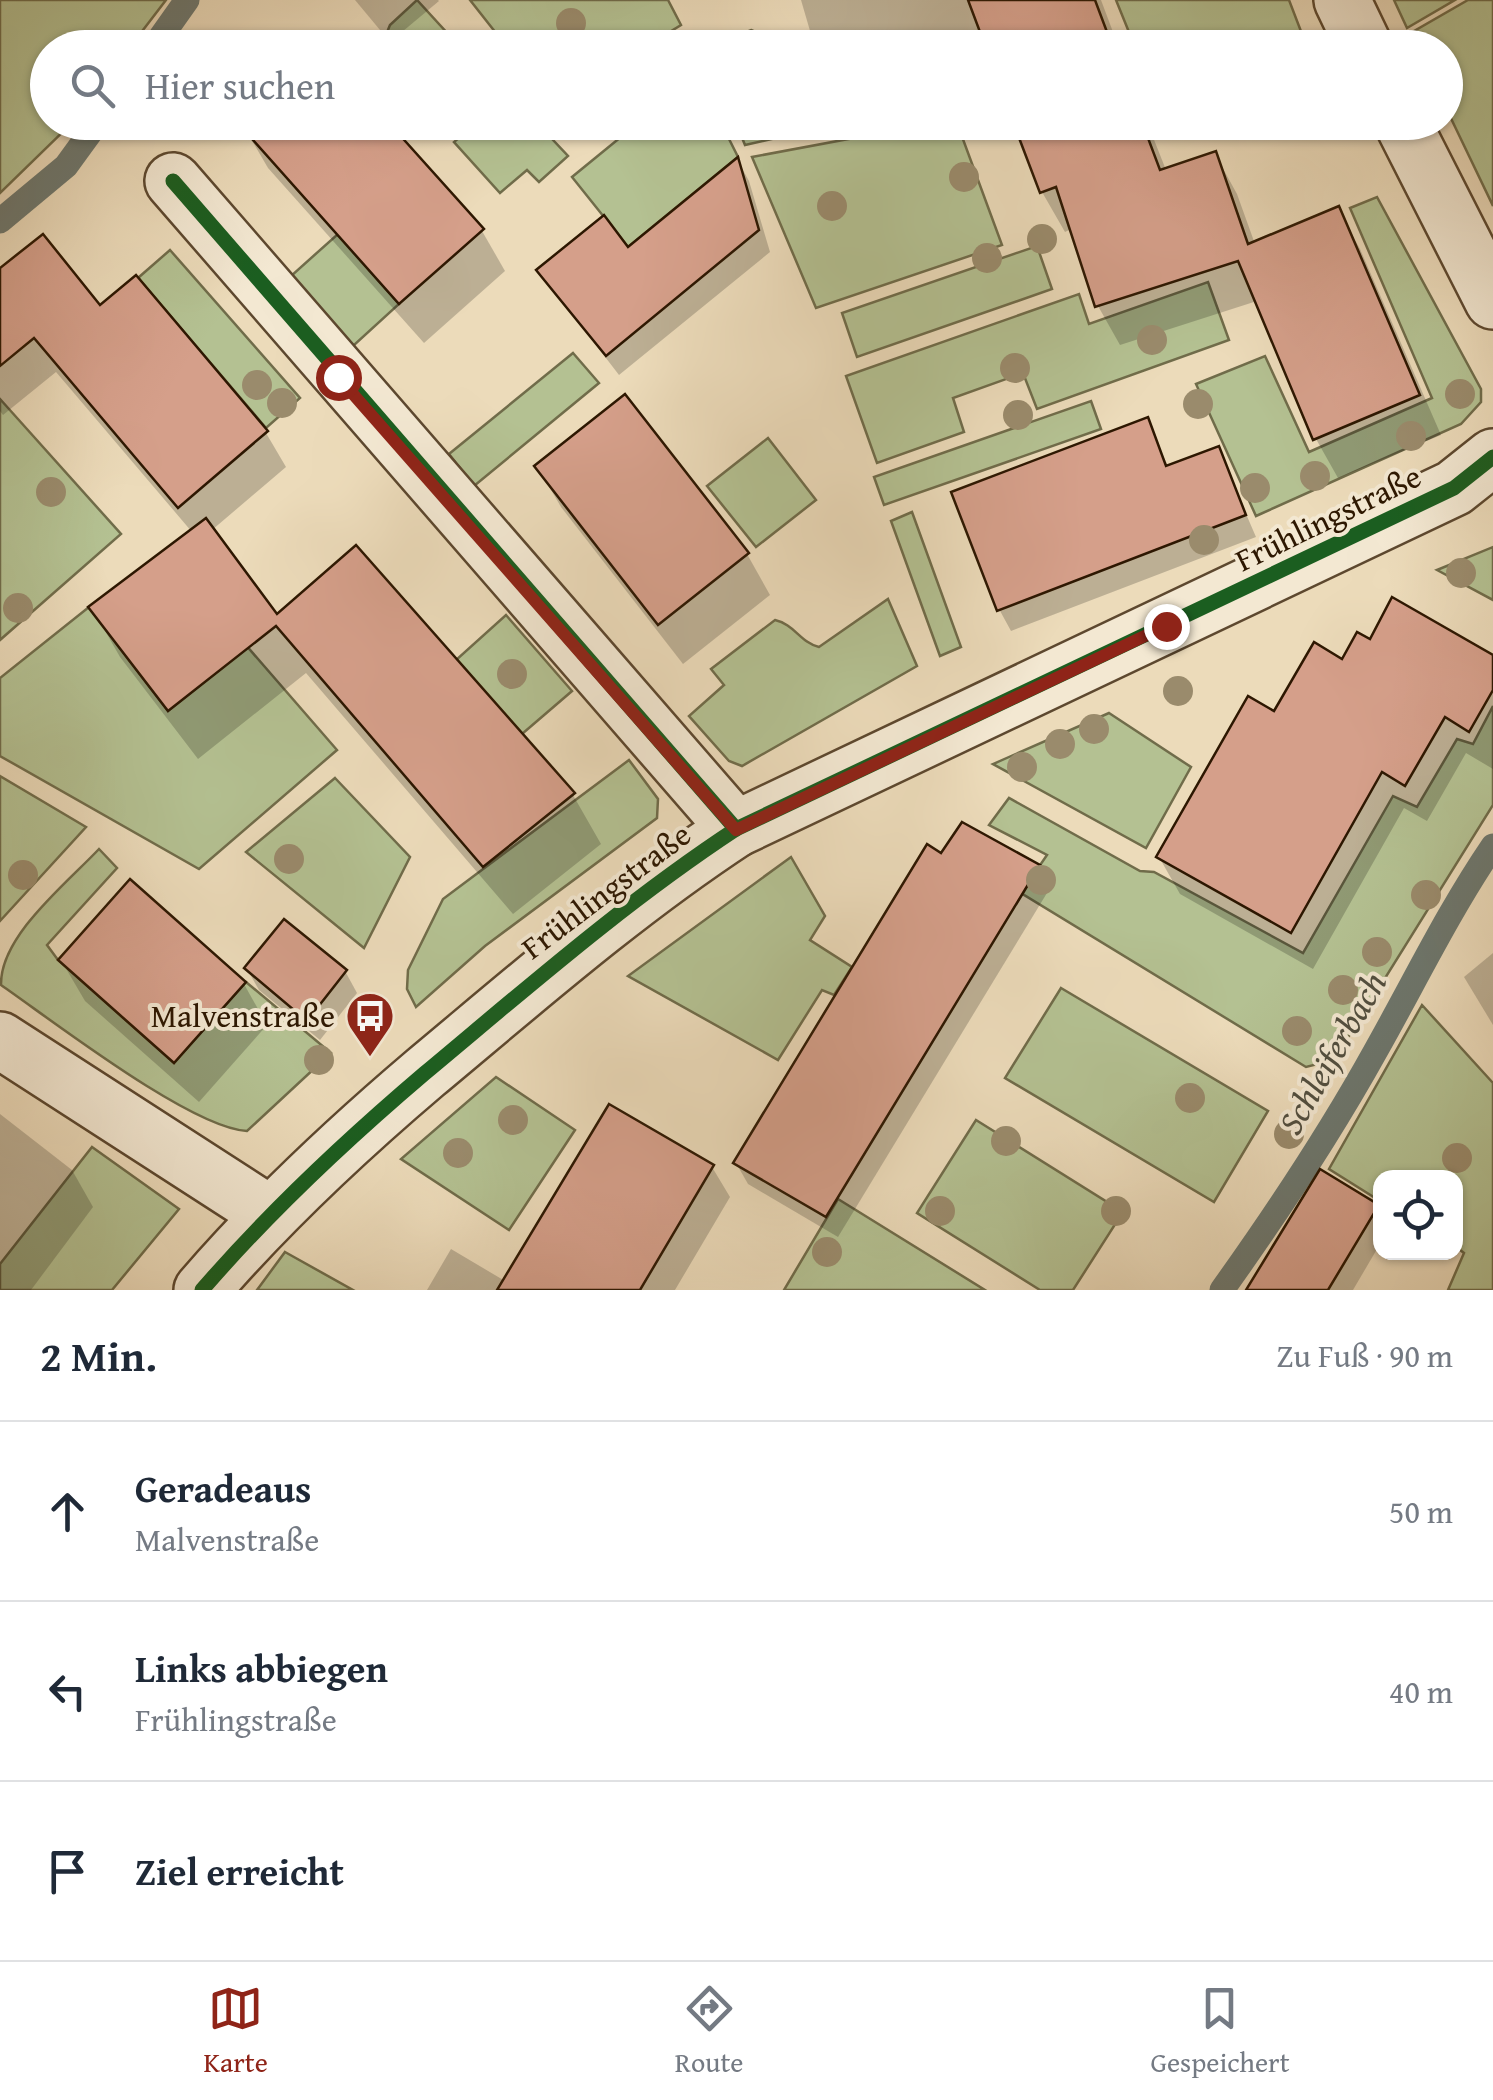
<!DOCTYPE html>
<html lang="de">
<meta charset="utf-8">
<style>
:root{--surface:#fff;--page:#f6f6f7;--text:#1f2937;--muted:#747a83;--line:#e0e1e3;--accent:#8f2418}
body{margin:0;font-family:"Gentium Book Plus",serif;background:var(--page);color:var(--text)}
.controls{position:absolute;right:30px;bottom:30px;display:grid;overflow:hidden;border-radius:20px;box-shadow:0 2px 8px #0004}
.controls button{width:90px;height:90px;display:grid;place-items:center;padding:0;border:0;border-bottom:2px solid var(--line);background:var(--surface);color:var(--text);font:50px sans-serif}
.stop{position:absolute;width:30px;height:30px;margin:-22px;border:8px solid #8f2418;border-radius:50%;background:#fff}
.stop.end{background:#8f2418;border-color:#fff;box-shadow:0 2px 10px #0008}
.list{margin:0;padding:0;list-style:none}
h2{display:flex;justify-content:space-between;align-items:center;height:130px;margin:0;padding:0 40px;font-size:42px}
h2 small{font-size:32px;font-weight:400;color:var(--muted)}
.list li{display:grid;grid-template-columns:65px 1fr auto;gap:30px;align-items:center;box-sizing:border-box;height:180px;padding:0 40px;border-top:2px solid var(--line)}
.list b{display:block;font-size:38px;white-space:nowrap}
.list p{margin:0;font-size:32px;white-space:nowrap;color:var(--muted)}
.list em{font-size:32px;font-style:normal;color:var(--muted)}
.icon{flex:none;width:55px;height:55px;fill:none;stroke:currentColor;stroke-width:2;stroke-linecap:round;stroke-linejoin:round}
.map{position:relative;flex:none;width:1493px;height:1290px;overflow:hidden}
.search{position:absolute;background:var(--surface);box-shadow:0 2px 8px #0004;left:30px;right:30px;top:30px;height:110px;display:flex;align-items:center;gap:25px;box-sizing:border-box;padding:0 35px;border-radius:55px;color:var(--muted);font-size:38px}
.sheet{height:670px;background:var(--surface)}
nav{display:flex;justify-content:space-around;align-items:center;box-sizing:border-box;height:140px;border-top:2px solid var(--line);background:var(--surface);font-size:28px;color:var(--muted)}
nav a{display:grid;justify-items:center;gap:5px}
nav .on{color:var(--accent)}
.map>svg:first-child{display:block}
.green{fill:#b4c192;stroke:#706c4a;stroke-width:2.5}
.shadow{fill:#0003}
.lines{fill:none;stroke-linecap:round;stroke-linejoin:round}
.stream{stroke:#6e786f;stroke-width:25}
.building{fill:#d59f8a;stroke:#2d1701;stroke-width:2.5}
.minor-casing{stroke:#5d482f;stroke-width:60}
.minor{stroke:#f3e8d2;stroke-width:55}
.cycleway-casing{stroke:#f3e8d2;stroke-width:21}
.cycleway{stroke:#1b5e20;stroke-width:15}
.tree{fill:#9a8b6c}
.route{stroke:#8f2418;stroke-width:12}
.labels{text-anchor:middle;stroke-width:8;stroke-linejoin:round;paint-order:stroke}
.street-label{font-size:32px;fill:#2d1701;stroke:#f3e8d2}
.poi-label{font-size:32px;fill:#2d1701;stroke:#f3e8d2;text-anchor:end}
.water-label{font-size:35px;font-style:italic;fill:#535041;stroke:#f3e8d2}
</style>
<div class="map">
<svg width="1493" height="1290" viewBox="0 0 1493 1290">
<rect width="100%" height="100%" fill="#ecdbba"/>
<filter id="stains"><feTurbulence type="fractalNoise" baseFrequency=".002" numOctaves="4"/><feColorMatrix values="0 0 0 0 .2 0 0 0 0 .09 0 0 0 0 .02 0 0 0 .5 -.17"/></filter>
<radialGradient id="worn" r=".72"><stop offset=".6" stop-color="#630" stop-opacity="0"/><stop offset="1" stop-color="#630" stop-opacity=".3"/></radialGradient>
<g class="green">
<polygon points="0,0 166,0 130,47 48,48 48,122 72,123 0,193"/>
<polygon points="417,0 460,47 381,47 390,25"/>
<polygon points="470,0 668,0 681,25 645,47 507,47"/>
<polygon points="1116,0 1289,0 1307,47 1135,47"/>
<polygon points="1394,0 1455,0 1407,28"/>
<polygon points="1468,0 1493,0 1493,206 1446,108 1446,48 1416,47 1409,34"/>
<polygon points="751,30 786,46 811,43 813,47 710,47"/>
<polygon points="476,123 537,123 568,156 539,182 527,170 500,193 454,142"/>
<polygon points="638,123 721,123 738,157 628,247 572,177"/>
<polygon points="736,123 842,123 745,145"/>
<polygon points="934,123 957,123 1002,245 816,308 752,157"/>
<polygon points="1377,197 1481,389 1481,402 1461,424 1256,516 1196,384 1265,356 1309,452 1432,398 1350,208"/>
<polygon points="338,234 399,304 353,346 291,276"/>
<polygon points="1037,246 1052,289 857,357 842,313"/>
<polygon points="170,250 300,398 266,428 138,278"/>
<polygon points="1208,282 1229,340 1037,409 1023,373 953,398 964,432 877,463 846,376 1079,294 1089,324"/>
<polygon points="573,353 599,383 474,486 449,454"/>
<polygon points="0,399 121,534 0,640"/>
<polygon points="1091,401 1101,429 884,505 874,477"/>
<polygon points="768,438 816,500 756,547 707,486"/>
<polygon points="912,512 961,647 940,656 891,521"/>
<polygon points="1493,547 1493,600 1437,570"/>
<path d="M888,599L917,666L742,766L729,761L689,716L724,685L711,669L775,620C794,624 801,643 819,647Z"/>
<polygon points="89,607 168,711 223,667 238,636 337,750 199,869 0,756 0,678"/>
<polygon points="506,615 572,691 522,734 456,660"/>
<polygon points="1493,706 1493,805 1334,1060 1306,1067 1021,893 1047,855 989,825 1009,798 1140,871 1154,872 1303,953 1393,796 1417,807 1457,739 1473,744"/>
<polygon points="1109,713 1191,767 1146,848 993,764"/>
<polygon points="629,760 658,799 657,818 485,946 416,1007 407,989 408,970 443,899"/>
<polygon points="0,776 86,827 0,921"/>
<polygon points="335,778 410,857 364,948 246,852"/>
<path d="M99,849L117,868L47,945L58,960L174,1063L246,982L331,1053L247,1131C191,1128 53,1021 1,985C0,936 67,883 99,849Z"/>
<polygon points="791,857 825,916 810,940 852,967 834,995 822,990 778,1060 628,976"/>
<polygon points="1061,988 1268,1111 1214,1202 1005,1078"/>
<polygon points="1422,1005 1493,1083 1493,1290 1448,1290 1464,1253 1456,1247 1456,1178 1380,1178 1380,1201 1329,1169"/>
<polygon points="496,1077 575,1130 509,1230 401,1159"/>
<polygon points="976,1120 1123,1212 1073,1290 1040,1290 917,1213"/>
<polygon points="92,1147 179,1209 112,1290 0,1290 0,1264"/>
<polygon points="838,1199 985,1290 784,1290"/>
<polygon points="285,1252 353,1290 257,1290"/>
</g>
<g class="shadow">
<polygon points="355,0 438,0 439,1 390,42"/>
<polygon points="801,0 1101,0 1119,48 815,48"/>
<polygon points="1016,122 1147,122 1166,170 1215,154 1237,194 1255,244 1338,209 1360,249 1441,435 1338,478 1316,439 1257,301 1120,345 1098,306 1073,228 1065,232 1042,192"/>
<polygon points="244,127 482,231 505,271 424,343 268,168"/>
<polygon points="738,161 749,181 770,252 619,375 539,271 628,250"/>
<polygon points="0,272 100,309 136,279 266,433 286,467 212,530 277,617 356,549 573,795 601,844 513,914 306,673 198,759 120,657 92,608 192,532 56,372 3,415 0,411"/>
<polygon points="1146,420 1169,468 1218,449 1256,537 1011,631 999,609"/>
<polygon points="537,466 747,554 770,595 683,664 561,507"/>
<polygon points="1371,642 1493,658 1493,769 1466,753 1427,821 1404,808 1313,969 1180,894 1159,857 1275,714"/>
<polygon points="1038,867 1050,888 838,1237 748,1184 736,1163"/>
<polygon points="1493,953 1493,1025 1464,977"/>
<polygon points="61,960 244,984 267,1025 199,1102 85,1001"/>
<polygon points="247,969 345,971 357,993 320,1040 259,990"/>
<polygon points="0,1114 72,1170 93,1207 31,1290 0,1290"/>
<polygon points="712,1167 730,1197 675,1290 427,1290 451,1249 505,1281"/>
<polygon points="1378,1207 1380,1244 1353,1290 1272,1290"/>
</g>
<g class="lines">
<g class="stream">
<polyline points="153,48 187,0"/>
<polyline points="0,221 66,166 98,122"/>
<path d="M1222,1290C1277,1213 1329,1135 1375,1052C1414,983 1448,912 1493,846"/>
</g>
</g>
<g class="building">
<polygon points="968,0 1095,0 1113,48 986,48"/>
<polygon points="237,122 388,122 484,229 399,304"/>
<polygon points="1013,122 1142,122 1160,170 1216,151 1248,244 1339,206 1420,395 1313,440 1238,261 1095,307 1056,187 1040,193"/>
<polygon points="738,157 759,230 606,356 536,270 604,215 628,247"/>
<polygon points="43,234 100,305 136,275 268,431 178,508 34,338 0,366 0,268"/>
<polygon points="625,394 749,553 658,625 534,466"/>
<polygon points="1148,417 1166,466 1219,446 1246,515 997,611 951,492"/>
<polygon points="206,518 277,614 356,545 575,793 483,867 276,626 168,711 88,607"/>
<polygon points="1392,597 1493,655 1493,690 1469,732 1445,717 1405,786 1382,772 1291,933 1156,857 1248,696 1274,711 1314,642 1342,659 1357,632 1370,639"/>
<polygon points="962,822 1040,865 826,1217 733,1163 927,844 941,853"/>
<polygon points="130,879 246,982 174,1063 58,960"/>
<polygon points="284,919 347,970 307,1021 244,968"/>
<polygon points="609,1104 714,1165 640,1290 497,1290"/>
<polygon points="1320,1169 1379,1205 1328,1290 1246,1290"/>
</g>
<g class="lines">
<g class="minor-casing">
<g id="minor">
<polyline points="1342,0 1365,48"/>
<polyline points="1402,122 1493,301"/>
<polyline points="173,181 736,829"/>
<polyline points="0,1040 268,1213"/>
<path d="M202,1290C271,1210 345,1141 425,1073C527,988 625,902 736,829L1454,488L1493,457"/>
</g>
</g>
<use href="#minor" class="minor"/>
<g class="cycleway-casing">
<g id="cycleway">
<polyline points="173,181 736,829"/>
<path d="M202,1290C271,1210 345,1141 425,1073C527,988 625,902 736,829L1454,488L1493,457"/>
</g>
</g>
<use href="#cycleway" class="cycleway"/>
</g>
<g class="tree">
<circle cx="571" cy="23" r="15"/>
<circle cx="964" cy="177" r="15"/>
<circle cx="832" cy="206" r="15"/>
<circle cx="1042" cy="239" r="15"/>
<circle cx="987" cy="258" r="15"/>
<circle cx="1152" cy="340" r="15"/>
<circle cx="1015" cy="368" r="15"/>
<circle cx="257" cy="385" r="15"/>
<circle cx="1460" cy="394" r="15"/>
<circle cx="282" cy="403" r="15"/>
<circle cx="1198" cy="404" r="15"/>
<circle cx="1018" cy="415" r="15"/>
<circle cx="1411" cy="436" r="15"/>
<circle cx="1315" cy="476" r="15"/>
<circle cx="1255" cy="488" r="15"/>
<circle cx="51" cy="492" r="15"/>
<circle cx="1204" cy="540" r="15"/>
<circle cx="1461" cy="573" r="15"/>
<circle cx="18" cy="608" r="15"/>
<circle cx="512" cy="674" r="15"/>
<circle cx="1178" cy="691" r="15"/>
<circle cx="1094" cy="729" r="15"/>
<circle cx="1060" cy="744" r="15"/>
<circle cx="1022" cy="767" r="15"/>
<circle cx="289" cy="859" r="15"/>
<circle cx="23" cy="875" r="15"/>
<circle cx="1041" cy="880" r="15"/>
<circle cx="1426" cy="895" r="15"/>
<circle cx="1377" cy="952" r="15"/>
<circle cx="1343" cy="990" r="15"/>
<circle cx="1297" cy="1031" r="15"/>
<circle cx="319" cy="1060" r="15"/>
<circle cx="1190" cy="1098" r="15"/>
<circle cx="513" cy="1120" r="15"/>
<circle cx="1289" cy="1134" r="15"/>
<circle cx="1006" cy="1141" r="15"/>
<circle cx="458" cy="1153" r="15"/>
<circle cx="1457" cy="1158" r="15"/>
<circle cx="940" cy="1211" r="15"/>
<circle cx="1116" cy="1211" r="15"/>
<circle cx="827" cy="1252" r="15"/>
</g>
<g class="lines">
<polyline class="route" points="338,377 736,830 1166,626"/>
</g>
<defs>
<g id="bus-pin" transform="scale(2.5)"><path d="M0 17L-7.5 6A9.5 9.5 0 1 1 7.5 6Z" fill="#8f2418" stroke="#f3e8d2"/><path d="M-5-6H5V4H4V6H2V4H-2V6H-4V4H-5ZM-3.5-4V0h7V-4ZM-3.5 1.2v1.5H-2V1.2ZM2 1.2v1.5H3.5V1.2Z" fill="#fff"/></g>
</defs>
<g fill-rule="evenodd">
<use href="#bus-pin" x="370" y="1016"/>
</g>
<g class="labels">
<g class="street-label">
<text transform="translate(1328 518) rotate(-26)" y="11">Frühlingstraße</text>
<text transform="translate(606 891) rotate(-37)" y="11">Frühlingstraße</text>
</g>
<g class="poi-label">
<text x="335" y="1027">Malvenstraße</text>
</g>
<g class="water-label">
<text transform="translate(1332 1053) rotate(-60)" y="12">Schleiferbach</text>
</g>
</g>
<rect width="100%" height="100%" filter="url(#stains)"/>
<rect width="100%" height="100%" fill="url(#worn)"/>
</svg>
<div class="controls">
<button><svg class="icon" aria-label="locate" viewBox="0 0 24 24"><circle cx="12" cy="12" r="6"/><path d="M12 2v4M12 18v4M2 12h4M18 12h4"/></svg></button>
</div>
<div class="stop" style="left:338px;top:377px"></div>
<div class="stop end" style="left:1166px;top:626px"></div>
<div class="search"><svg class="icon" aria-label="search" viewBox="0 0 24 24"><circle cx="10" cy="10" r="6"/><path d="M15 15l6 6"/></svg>Hier suchen</div>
</div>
<section class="sheet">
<h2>2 Min.<small>Zu Fuß · 90 m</small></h2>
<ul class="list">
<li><svg class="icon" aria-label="ahead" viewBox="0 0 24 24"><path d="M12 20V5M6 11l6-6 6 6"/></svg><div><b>Geradeaus</b><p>Malvenstraße</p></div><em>50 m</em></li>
<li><svg class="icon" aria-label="left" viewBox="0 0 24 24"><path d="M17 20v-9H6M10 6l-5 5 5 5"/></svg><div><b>Links abbiegen</b><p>Frühlingstraße</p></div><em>40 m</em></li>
<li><svg class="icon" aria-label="arrive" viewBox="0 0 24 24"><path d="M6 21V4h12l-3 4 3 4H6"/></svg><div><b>Ziel erreicht</b></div></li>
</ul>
</section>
<nav>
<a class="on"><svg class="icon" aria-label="map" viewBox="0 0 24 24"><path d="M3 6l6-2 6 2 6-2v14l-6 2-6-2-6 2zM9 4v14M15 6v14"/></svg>Karte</a>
<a><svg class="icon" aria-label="directions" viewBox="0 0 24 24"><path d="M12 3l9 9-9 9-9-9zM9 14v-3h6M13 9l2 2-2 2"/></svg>Route</a>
<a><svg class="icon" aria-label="saved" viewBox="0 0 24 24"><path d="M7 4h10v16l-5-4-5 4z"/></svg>Gespeichert</a>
</nav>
